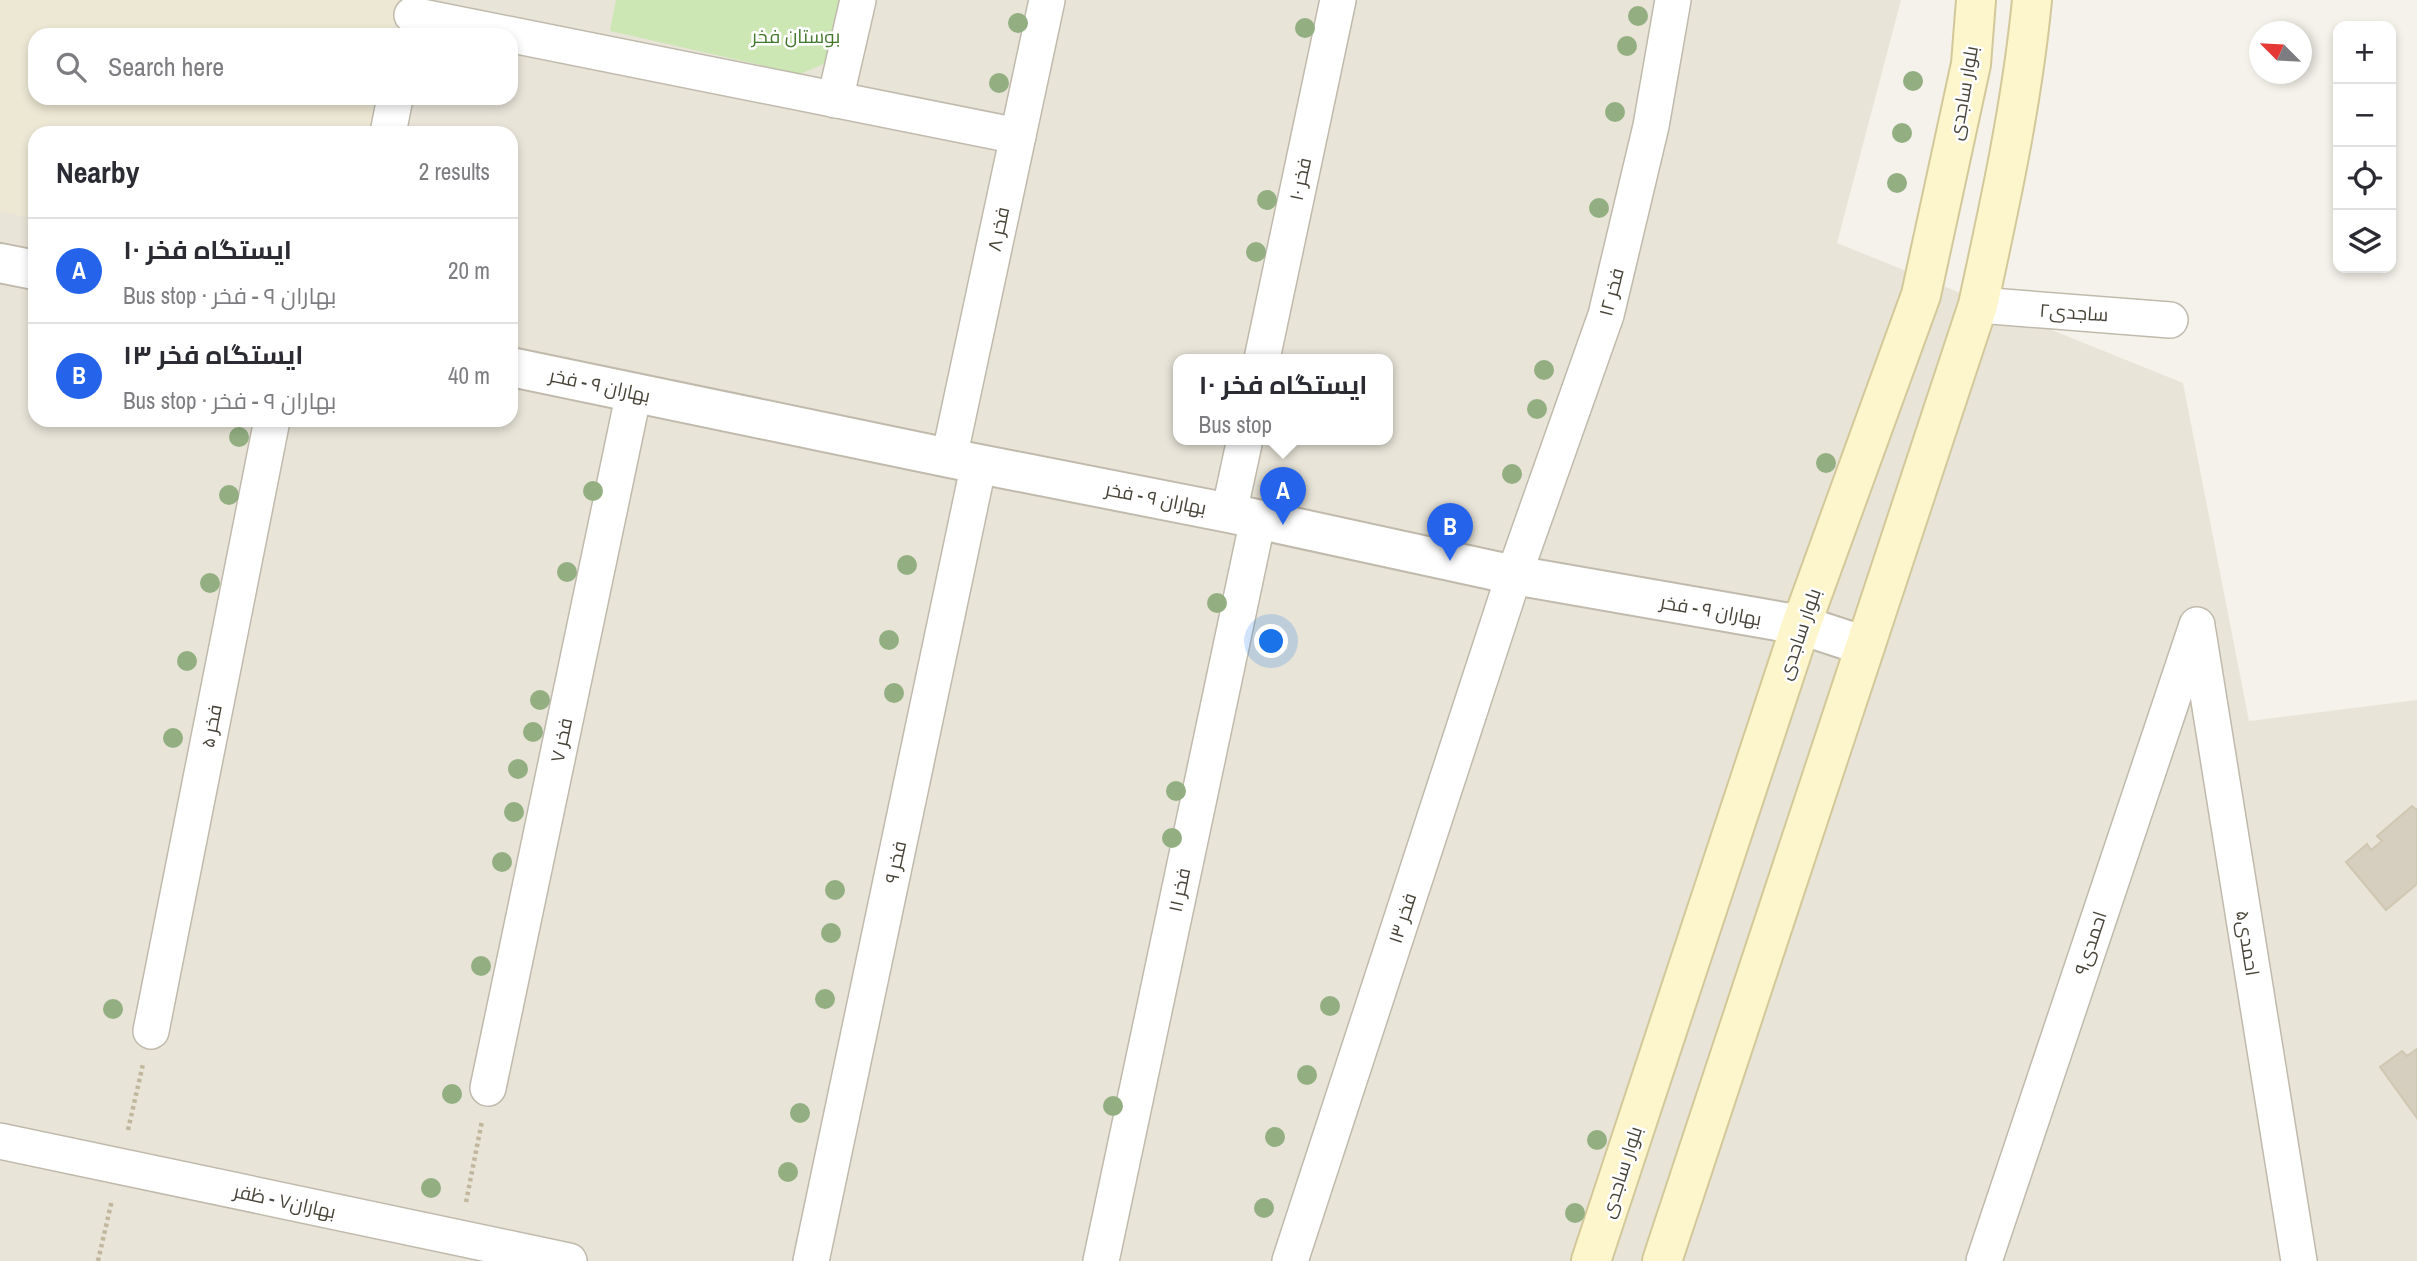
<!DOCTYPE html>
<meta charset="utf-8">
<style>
:root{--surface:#fff;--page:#f2f2f3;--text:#2b2b33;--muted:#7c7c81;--line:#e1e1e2;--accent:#2563eb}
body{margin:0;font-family:"Archivo Narrow",Cairo,sans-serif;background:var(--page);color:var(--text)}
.controls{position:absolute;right:21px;top:21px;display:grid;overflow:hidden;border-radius:14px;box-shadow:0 4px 10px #0003}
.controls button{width:63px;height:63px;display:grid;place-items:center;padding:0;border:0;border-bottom:2px solid var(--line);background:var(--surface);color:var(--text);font:35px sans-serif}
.compass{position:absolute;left:2249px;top:21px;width:63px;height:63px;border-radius:50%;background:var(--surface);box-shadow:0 4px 10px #0003;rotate:294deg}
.you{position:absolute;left:1272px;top:642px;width:24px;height:24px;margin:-18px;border:5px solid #fff;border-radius:50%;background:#1a73e8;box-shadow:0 0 0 10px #1a73e833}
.badge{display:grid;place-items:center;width:46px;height:46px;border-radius:50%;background:var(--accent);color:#fff;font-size:23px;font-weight:700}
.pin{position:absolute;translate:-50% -58px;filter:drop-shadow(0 2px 4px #0008)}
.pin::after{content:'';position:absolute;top:37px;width:24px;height:21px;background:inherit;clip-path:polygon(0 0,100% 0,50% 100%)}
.popup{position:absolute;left:1173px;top:354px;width:220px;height:91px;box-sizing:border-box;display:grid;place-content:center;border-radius:14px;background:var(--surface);filter:drop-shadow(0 2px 5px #0005);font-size:23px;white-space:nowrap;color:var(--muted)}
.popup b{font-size:26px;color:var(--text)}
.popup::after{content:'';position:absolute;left:50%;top:100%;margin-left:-14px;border:14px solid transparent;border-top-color:var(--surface)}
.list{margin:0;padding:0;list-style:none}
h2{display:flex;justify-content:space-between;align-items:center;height:91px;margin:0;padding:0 28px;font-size:30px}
h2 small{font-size:23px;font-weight:400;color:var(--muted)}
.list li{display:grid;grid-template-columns:46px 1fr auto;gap:21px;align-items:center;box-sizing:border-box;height:105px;padding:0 28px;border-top:2px solid var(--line)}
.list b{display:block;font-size:26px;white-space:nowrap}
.list p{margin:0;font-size:23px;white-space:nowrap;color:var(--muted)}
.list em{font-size:23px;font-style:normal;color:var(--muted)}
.icon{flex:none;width:38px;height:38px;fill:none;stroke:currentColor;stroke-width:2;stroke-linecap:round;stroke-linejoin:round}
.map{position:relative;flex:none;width:2417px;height:1261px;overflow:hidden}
.search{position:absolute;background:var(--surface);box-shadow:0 4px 10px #0003;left:28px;top:28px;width:490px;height:77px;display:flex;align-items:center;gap:18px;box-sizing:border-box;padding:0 24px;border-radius:21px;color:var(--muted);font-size:26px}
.panel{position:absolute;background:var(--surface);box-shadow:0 4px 10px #0003;left:28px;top:126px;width:490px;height:301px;border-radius:21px}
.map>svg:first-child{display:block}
.residential{fill:#e8e4d8;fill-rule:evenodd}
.education{fill:#ede8d4}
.green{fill:#cce7b4}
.building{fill:#d6cfbf;stroke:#d0c7b2;stroke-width:2}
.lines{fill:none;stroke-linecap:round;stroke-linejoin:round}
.minor-casing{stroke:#c0baac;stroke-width:38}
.tertiary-casing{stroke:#c0baac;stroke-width:42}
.secondary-casing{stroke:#d3c89a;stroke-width:42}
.path{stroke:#c1b79e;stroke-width:4.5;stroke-dasharray:3.5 3.5;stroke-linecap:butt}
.minor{stroke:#fff;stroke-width:35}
.tertiary{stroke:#fff;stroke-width:38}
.secondary{stroke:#fdf5cb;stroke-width:38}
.tree{fill:#93af82}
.labels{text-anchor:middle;stroke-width:5;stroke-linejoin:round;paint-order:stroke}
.park-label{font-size:19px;fill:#43792c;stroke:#fff}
.street-label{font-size:19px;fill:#484338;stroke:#fff}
</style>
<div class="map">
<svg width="2417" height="1261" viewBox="0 0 2417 1261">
<rect width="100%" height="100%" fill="#f4f2ea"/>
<path class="residential" d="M0,0H1901L1837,243L2183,383L2249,721L2417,700V1261H0ZM35,35H511V98H35ZM35,133H511V420H35ZM1178,359H1388V439H1178Z"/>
<polygon class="education" points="0,0 399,0 392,35 35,35 35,98 378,98 370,133 35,133 35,219 0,211"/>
<polygon class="green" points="616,0 844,0 831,61 800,74 610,31"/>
<g class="building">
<polygon points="2412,806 2417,810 2417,884 2386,910 2346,862 2367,844 2371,850 2382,841 2377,836"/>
<polygon points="2417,1049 2417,1118 2380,1067 2402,1051 2407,1056"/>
</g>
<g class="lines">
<g class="minor-casing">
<g id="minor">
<polyline points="412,15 1018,136"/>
<polyline points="835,100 858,0"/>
<polyline points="388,133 395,98"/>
<polyline points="1978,305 2170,320"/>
<polyline points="1262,359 1338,0"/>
<polyline points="949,458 1047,0"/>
<polyline points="1229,513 1245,439"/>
<polyline points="2198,632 2299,1261"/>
<polyline points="151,1031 272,420"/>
<polyline points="488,1088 634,392"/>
<polyline points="0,1141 569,1261"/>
<polyline points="811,1261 979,463"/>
<polyline points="1101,1261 1258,519"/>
<polyline points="1290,1261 1514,575 1606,315 1651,126 1673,0"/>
<polyline points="1984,1261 2197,625"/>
</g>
</g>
<g class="tertiary-casing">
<g id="tertiary">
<polyline points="0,263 35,270"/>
<polyline points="511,367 949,458 1229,513 1514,575 1801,625 1865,646"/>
</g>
</g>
<g class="secondary-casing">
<g id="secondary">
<polyline points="1591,1261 1801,625 1921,295 1971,64 1976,0"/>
<path d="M1662,1261L1978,305C2000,204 2022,103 2032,0"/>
</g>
</g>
<g class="path">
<polyline points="128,1130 143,1064"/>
<polyline points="466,1202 482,1121"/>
<polyline points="98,1261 112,1200"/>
</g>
<use href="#minor" class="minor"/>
<use href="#tertiary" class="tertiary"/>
<use href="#secondary" class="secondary"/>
</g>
<g class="tree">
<circle cx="1638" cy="16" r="10"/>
<circle cx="1018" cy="23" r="10"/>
<circle cx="1305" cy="28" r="10"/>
<circle cx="1627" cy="46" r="10"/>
<circle cx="1913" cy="81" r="10"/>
<circle cx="999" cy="83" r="10"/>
<circle cx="1615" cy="112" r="10"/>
<circle cx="1902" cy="133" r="10"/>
<circle cx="1897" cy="183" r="10"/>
<circle cx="1267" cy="200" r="10"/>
<circle cx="1599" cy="208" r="10"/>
<circle cx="1256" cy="252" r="10"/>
<circle cx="1544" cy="370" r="10"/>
<circle cx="1537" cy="409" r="10"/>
<circle cx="239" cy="437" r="10"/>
<circle cx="1826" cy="463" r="10"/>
<circle cx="1512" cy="474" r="10"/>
<circle cx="593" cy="491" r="10"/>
<circle cx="229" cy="495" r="10"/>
<circle cx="907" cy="565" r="10"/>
<circle cx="567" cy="572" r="10"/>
<circle cx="210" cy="583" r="10"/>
<circle cx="1217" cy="603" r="10"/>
<circle cx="889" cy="640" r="10"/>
<circle cx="187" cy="661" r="10"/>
<circle cx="894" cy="693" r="10"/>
<circle cx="540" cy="700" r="10"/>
<circle cx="533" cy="732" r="10"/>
<circle cx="173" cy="738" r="10"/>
<circle cx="518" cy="769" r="10"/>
<circle cx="1176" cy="791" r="10"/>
<circle cx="514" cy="812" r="10"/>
<circle cx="1172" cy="838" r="10"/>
<circle cx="502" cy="862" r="10"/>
<circle cx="835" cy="890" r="10"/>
<circle cx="831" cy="933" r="10"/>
<circle cx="481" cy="966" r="10"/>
<circle cx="825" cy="999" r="10"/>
<circle cx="1330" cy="1006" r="10"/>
<circle cx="113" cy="1009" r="10"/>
<circle cx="1307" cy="1075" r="10"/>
<circle cx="452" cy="1094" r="10"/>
<circle cx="1113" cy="1106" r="10"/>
<circle cx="800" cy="1113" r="10"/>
<circle cx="1275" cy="1137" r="10"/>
<circle cx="1597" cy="1140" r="10"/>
<circle cx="788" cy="1172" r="10"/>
<circle cx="431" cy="1188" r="10"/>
<circle cx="1264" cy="1208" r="10"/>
<circle cx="1575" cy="1213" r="10"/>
</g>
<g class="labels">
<g class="park-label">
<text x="796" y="43">بوستان فخر</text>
</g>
<g class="street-label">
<text transform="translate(1963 93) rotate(-80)" y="7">بلوار ساجدی</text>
<text transform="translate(1300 179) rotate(-78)" y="7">فخر ۱۰</text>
<text transform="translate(998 229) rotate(-78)" y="7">فخر ۸</text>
<text transform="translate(1611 292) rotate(-75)" y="7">فخر ۱۲</text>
<text transform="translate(2074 312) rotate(4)" y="7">ساجدی۲</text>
<text transform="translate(600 385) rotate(12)" y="7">بهاران ۹ - فخر</text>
<text transform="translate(1156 498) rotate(11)" y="7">بهاران ۹ - فخر</text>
<text transform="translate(1711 610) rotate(10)" y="7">بهاران ۹ - فخر</text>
<text transform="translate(1799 634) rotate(-71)" y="7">بلوار ساجدی</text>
<text transform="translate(211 726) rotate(-79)" y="7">فخر ۵</text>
<text transform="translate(561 740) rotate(-78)" y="7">فخر ۷</text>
<text transform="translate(895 862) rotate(-78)" y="7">فخر ۹</text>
<text transform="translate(1179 890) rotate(-78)" y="7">فخر ۱۱</text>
<text transform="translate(1402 918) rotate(-72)" y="7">فخر ۱۳</text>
<text transform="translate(2090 943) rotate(-72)" y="7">احمدی۹</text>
<text transform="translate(2248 943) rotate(81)" y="7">احمدی۵</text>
<text transform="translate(1621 1172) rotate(-72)" y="7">بلوار ساجدی</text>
<text transform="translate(285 1201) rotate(12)" y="7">بهاران۷ - ظفر</text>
</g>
</g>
</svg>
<div class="controls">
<button>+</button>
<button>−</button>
<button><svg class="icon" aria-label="locate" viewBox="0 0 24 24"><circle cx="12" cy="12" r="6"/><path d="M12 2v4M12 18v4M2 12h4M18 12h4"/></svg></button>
<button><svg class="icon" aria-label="layers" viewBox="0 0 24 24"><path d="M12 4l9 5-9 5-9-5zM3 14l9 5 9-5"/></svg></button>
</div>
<svg class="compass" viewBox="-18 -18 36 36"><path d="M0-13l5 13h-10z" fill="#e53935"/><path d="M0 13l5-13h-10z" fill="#7c7c81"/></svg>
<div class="you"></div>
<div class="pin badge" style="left:1283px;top:525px">A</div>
<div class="popup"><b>ایستگاه فخر ۱۰</b>Bus stop</div>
<div class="pin badge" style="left:1450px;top:561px">B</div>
<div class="search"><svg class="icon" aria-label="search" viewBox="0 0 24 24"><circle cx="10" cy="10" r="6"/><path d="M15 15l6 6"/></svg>Search here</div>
<section class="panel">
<h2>Nearby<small>2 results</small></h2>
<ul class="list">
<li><span class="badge">A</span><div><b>ایستگاه فخر ۱۰</b><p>Bus stop · بهاران ۹ - فخر</p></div><em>20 m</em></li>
<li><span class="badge">B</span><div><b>ایستگاه فخر ۱۳</b><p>Bus stop · بهاران ۹ - فخر</p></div><em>40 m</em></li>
</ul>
</section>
</div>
